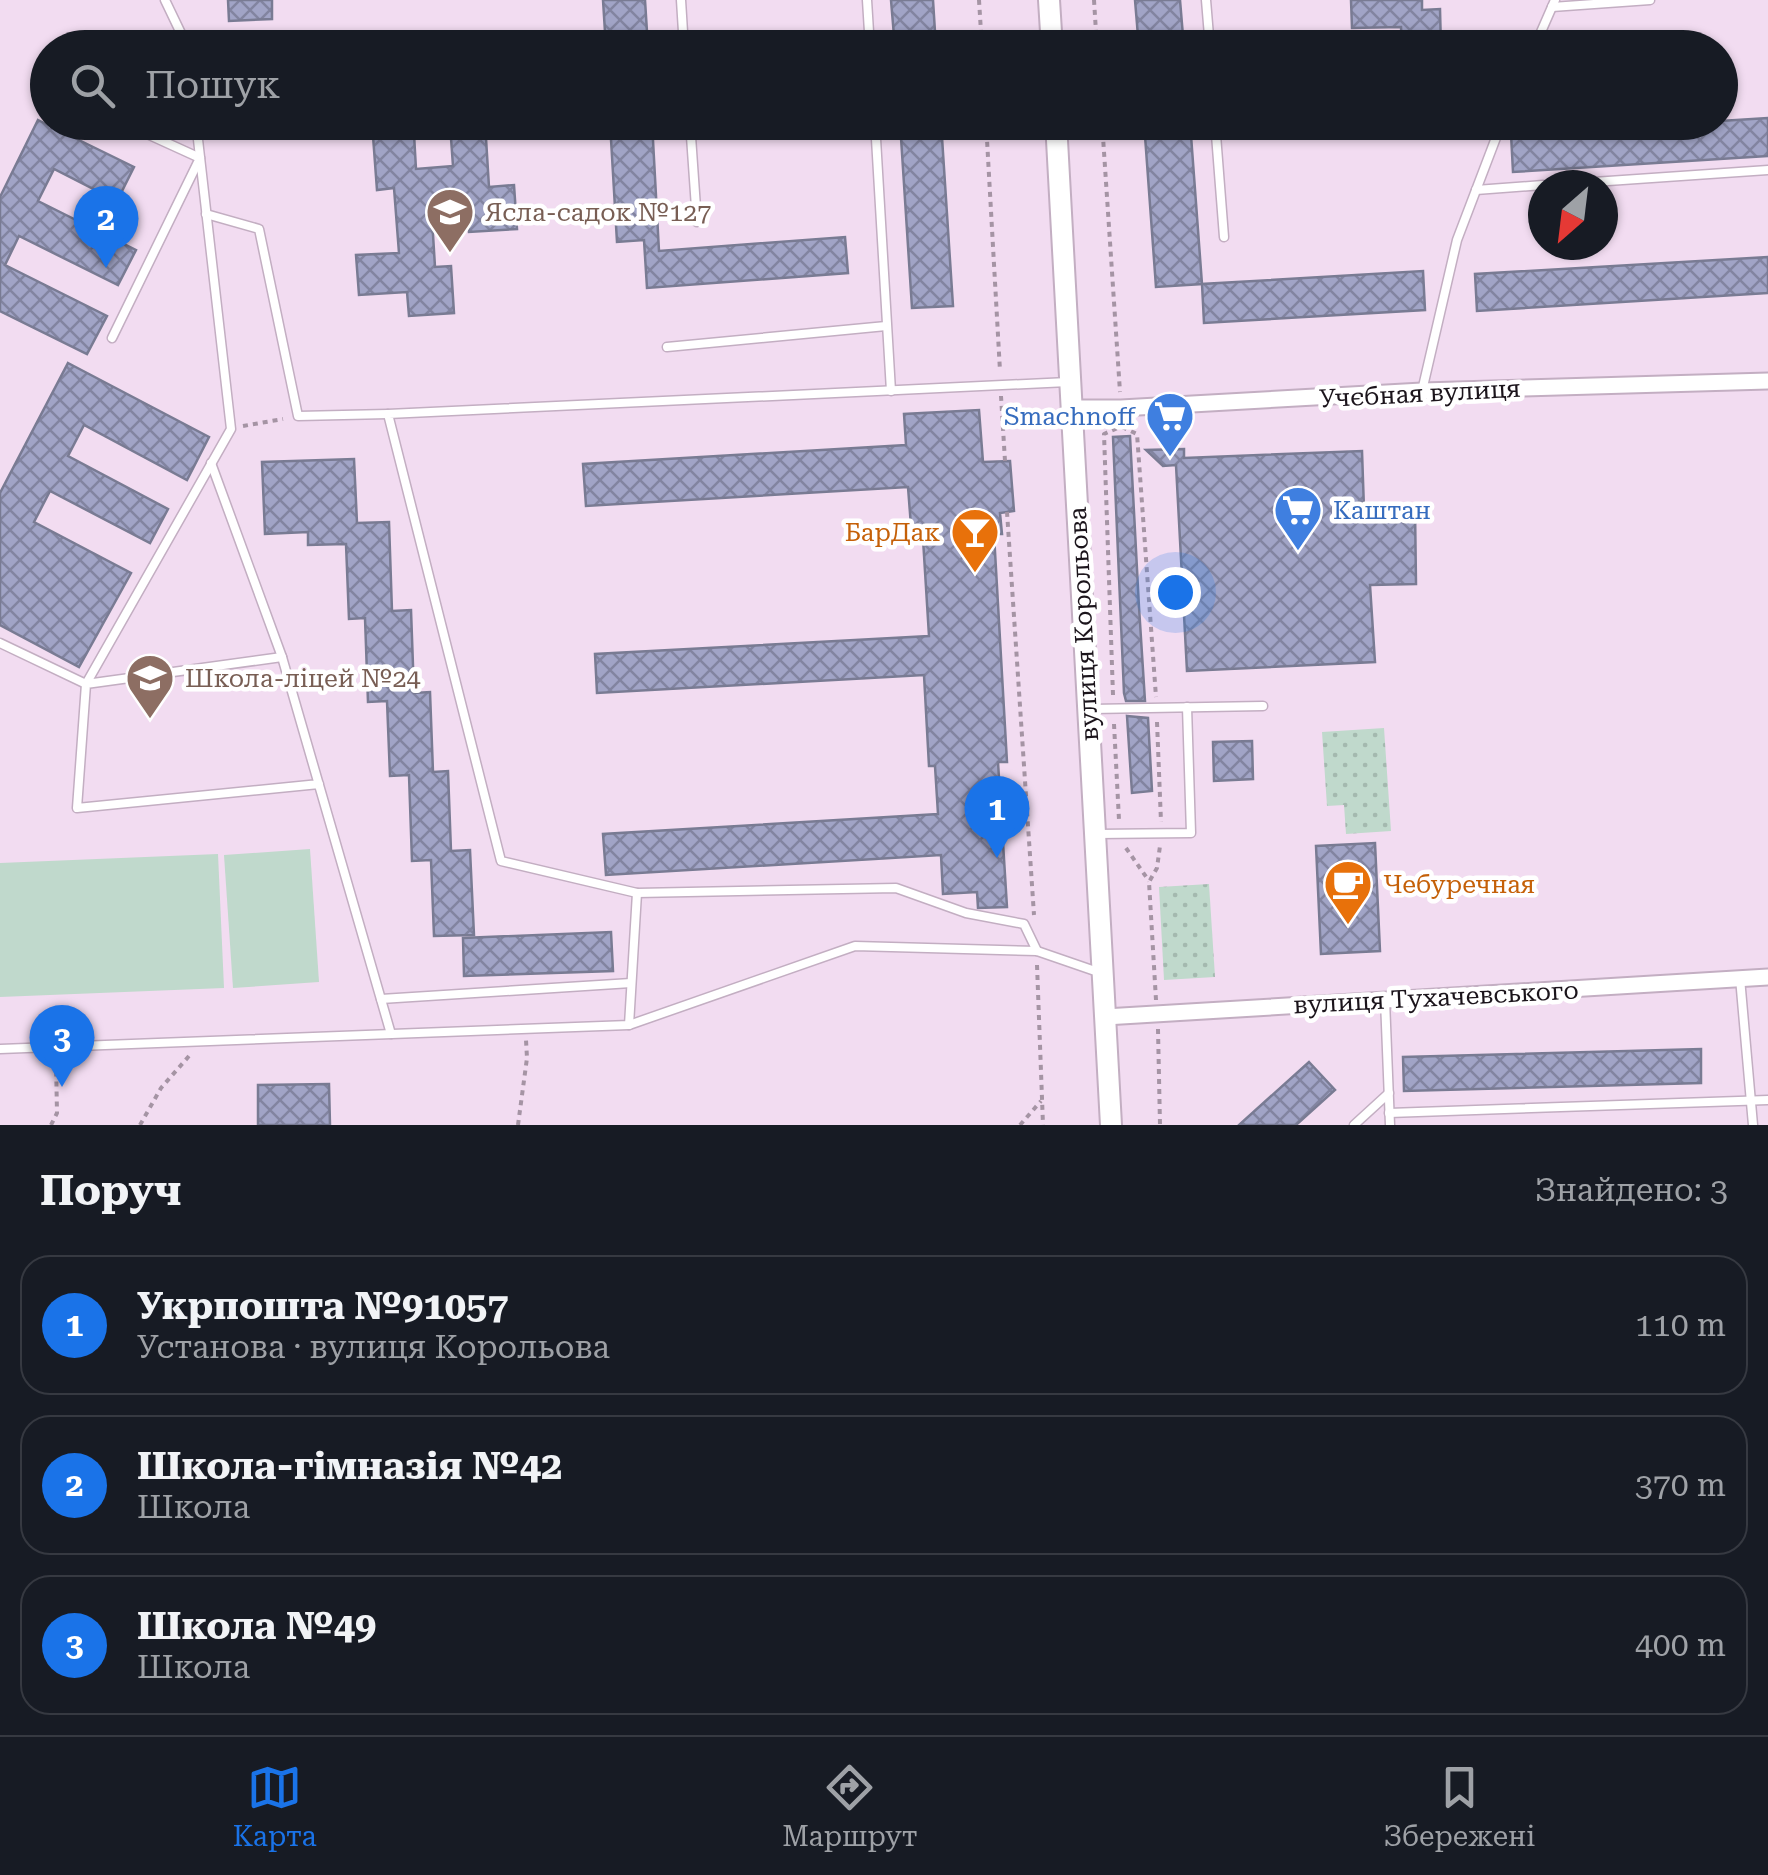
<!DOCTYPE html>
<html lang="uk">
<meta charset="utf-8">
<style>
:root{--surface:#171b24;--page:#242831;--text:#f1f3f6;--muted:#9ea1a6;--line:#363941;--accent:#1a73e8}
body{margin:0;font-family:"Roboto Serif",serif;background:var(--page);color:var(--text)}
.compass{position:absolute;left:1528px;top:170px;width:90px;height:90px;border-radius:50%;background:var(--surface);box-shadow:0 2px 8px #0004;rotate:208deg}
.you{position:absolute;left:1175px;top:592px;width:35px;height:35px;margin:-25px;border:8px solid #fff;border-radius:50%;background:#1a73e8;box-shadow:0 0 0 15px #1a73e833}
.badge{display:grid;place-items:center;width:65px;height:65px;border-radius:50%;background:var(--accent);color:#fff;font-size:32px;font-weight:700}
.pin{position:absolute;translate:-50% -82px;filter:drop-shadow(0 2px 5px #0008)}
.pin::after{content:'';position:absolute;top:52px;width:35px;height:30px;background:inherit;clip-path:polygon(0 0,100% 0,50% 100%)}
.list{margin:0;padding:0;list-style:none}
h2{display:flex;justify-content:space-between;align-items:center;height:130px;margin:0;padding:0 40px;font-size:42px}
h2 small{font-size:32px;font-weight:400;color:var(--muted)}
.list li{display:grid;grid-template-columns:65px 1fr auto;gap:30px;align-items:center;box-sizing:border-box;height:140px;margin:0 20px 20px;padding:0 20px;border:2px solid var(--line);border-radius:30px}
.list b{display:block;font-size:38px;white-space:nowrap}
.list p{margin:0;font-size:32px;white-space:nowrap;color:var(--muted)}
.list em{font-size:32px;font-style:normal;color:var(--muted)}
.icon{flex:none;width:55px;height:55px;fill:none;stroke:currentColor;stroke-width:2;stroke-linecap:round;stroke-linejoin:round}
.map{position:relative;flex:none;width:1768px;height:1125px;overflow:hidden}
.search{position:absolute;background:var(--surface);box-shadow:0 2px 8px #0004;left:30px;right:30px;top:30px;height:110px;display:flex;align-items:center;gap:25px;box-sizing:border-box;padding:0 35px;border-radius:55px;color:var(--muted);font-size:38px}
.sheet{height:610px;background:var(--surface)}
nav{display:flex;justify-content:space-around;align-items:center;box-sizing:border-box;height:140px;border-top:2px solid var(--line);background:var(--surface);font-size:28px;color:var(--muted)}
nav a{display:grid;justify-items:center;gap:5px}
nav .on{color:var(--accent)}
.map>svg:first-child{display:block}
.green{fill:#c0d9cc}
.park{fill:url(#park-dots)}
.building{fill:url(#building-cross-hatch);stroke:#797b93;stroke-width:2.5}
.lines{fill:none;stroke-linecap:round;stroke-linejoin:round}
.service-casing{stroke:#c3aec2;stroke-width:11}
.minor-casing{stroke:#c3aec2;stroke-width:19}
.tertiary-casing{stroke:#c3aec2;stroke-width:24}
.path{stroke:#a594a4;stroke-width:4;stroke-dasharray:5 5;stroke-linecap:butt}
.service{stroke:#fff;stroke-width:8}
.minor{stroke:#fff;stroke-width:15}
.tertiary{stroke:#fff;stroke-width:20}
.labels{text-anchor:middle;stroke-width:9;stroke-linejoin:round;paint-order:stroke}
.education-label{font-size:25px;fill:#785e54;stroke:#fff;text-anchor:start}
.street-label{font-size:25px;fill:#1b141b;stroke:#fff}
.shop-label{font-size:25px;fill:#366cbe;stroke:#fff;text-anchor:end}
.food-label{font-size:25px;fill:#c56008;stroke:#fff;text-anchor:end}
</style>
<div class="map">
<svg width="1768" height="1125" viewBox="0 0 1768 1125">
<defs>
<pattern id="park-dots" width="8" height="8" patternUnits="userSpaceOnUse" patternTransform="scale(2.5)"><rect width="8" height="8" fill="#c0d9cc"/><path d="M2 2h.1M6 6h.1" fill="none" stroke="#a4b9af" stroke-width="1.8" stroke-linecap="round"/></pattern>
<pattern id="building-cross-hatch" width="8" height="8" patternUnits="userSpaceOnUse" patternTransform="scale(2.5)"><rect width="8" height="8" fill="#a1a4c6"/><path d="M0 0l8 8M0 8l8-8" fill="none" stroke="#8284a0"/></pattern>
</defs>
<rect width="100%" height="100%" fill="#f2dcf1"/>
<g class="green">
<polygon points="310,849 319,982 233,988 224,855"/>
<polygon points="218,854 224,988 0,997 0,863"/>
</g>
<g class="park">
<polygon points="1384,728 1391,831 1346,834 1344,805 1327,806 1322,732"/>
<polygon points="1209,884 1215,977 1164,980 1159,887"/>
</g>
<g class="building">
<polygon points="228,0 272,0 272,19 229,21"/>
<polygon points="603,0 645,0 648,48 606,48"/>
<polygon points="891,0 933,0 936,48 895,48"/>
<polygon points="1135,0 1180,0 1184,48 1139,48"/>
<polygon points="1351,0 1422,0 1422,10 1440,9 1441,48 1402,48 1401,27 1352,28"/>
<polygon points="1768,118 1768,156 1513,172 1511,134"/>
<polygon points="38,120 134,167 117,201 54,169 38,201 136,250 118,285 19,236 5,265 107,316 87,354 0,311 0,197"/>
<polygon points="485,122 489,187 514,185 517,229 469,232 467,199 431,202 435,267 451,266 454,313 409,316 407,292 359,295 356,255 399,253 394,188 377,190 373,136 414,134 416,169 453,166 450,124"/>
<polygon points="610,122 652,122 659,251 845,237 848,273 647,288 644,240 617,242"/>
<polygon points="900,122 941,122 953,306 912,308"/>
<polygon points="1144,122 1190,122 1202,284 1156,287"/>
<polygon points="1768,257 1768,293 1477,311 1475,274"/>
<polygon points="1423,271 1425,310 1204,323 1202,284"/>
<polygon points="68,363 209,437 187,480 84,425 68,456 168,509 150,543 50,491 34,522 131,573 79,667 0,625 0,493"/>
<polygon points="979,410 983,462 1010,461 1014,511 1000,513 1002,534 994,534 1007,762 998,762 1007,907 978,908 977,892 943,894 941,855 606,875 603,834 938,814 935,766 929,766 924,675 597,693 595,654 929,636 923,539 912,539 908,487 586,506 583,464 906,445 904,414"/>
<polygon points="1130,436 1139,607 1145,701 1126,701 1124,693 1113,437"/>
<polygon points="1184,449 1184,458 1362,451 1364,509 1415,508 1416,584 1370,585 1375,662 1187,671 1176,465 1163,466 1146,450"/>
<polygon points="354,459 357,523 389,522 392,611 411,610 414,693 430,692 433,772 448,771 451,851 470,850 474,935 434,936 431,860 412,861 409,775 390,776 387,701 368,702 365,618 349,619 346,544 308,545 308,532 265,534 262,462"/>
<polygon points="1127,716 1148,718 1152,791 1132,793"/>
<polygon points="1252,741 1253,779 1214,781 1213,742"/>
<polygon points="1375,843 1380,951 1321,954 1316,846"/>
<polygon points="611,932 613,971 464,976 463,938"/>
<polygon points="1701,1049 1701,1083 1404,1091 1403,1057"/>
<polygon points="1309,1062 1335,1090 1296,1125 1239,1125"/>
<polygon points="329,1084 330,1125 258,1125 258,1085"/>
</g>
<g class="lines">
<g class="service-casing">
<g id="service">
<polyline points="165,0 188,48"/>
<polyline points="681,0 684,48"/>
<polyline points="867,0 870,48"/>
<polyline points="1206,0 1210,48"/>
<polyline points="1552,7 1650,0"/>
<polyline points="1534,48 1555,0"/>
<polyline points="690,122 697,222"/>
<polyline points="875,122 891,391"/>
<polyline points="1215,122 1224,237"/>
<polyline points="1550,185 1768,170"/>
<polyline points="1476,190 1543,185"/>
<polyline points="206,214 259,229 298,416 388,414"/>
<polyline points="112,338 200,158 121,122"/>
<polyline points="667,347 886,326"/>
<polyline points="1422,391 1457,240 1502,122"/>
<polyline points="211,463 282,657"/>
<polyline points="0,643 86,684 231,429 196,122"/>
<polyline points="1092,709 1263,706"/>
<polyline points="319,784 77,808 86,684 282,657 391,1034"/>
<polyline points="1097,834 1191,833 1187,707"/>
<polyline points="1037,951 1024,924 966,913 896,888 637,893 501,861 388,414 1068,382"/>
<polyline points="1740,978 1753,1125"/>
<polyline points="381,999 631,983"/>
<polyline points="1385,1000 1390,1125"/>
<polyline points="629,1025 637,893"/>
<polyline points="0,1049 629,1025 855,946 1037,951 1098,972"/>
<polyline points="1389,1113 1768,1100"/>
<polyline points="1354,1125 1389,1093"/>
</g>
</g>
<g class="minor-casing">
<g id="minor">
<polyline points="1071,408 1121,408 1422,391 1768,381"/>
<polyline points="1105,1017 1768,977"/>
</g>
</g>
<g class="tertiary-casing">
<g id="tertiary">
<polyline points="1049,0 1052,48"/>
<polyline points="1056,122 1111,1125"/>
</g>
</g>
<g class="path">
<polyline points="979,0 982,48"/>
<polyline points="1094,0 1097,48"/>
<polyline points="986,122 1000,371"/>
<polyline points="1102,122 1120,392"/>
<polyline points="1001,396 1005,461"/>
<polyline points="243,426 283,419"/>
<polyline points="1122,427 1137,434 1156,697"/>
<polyline points="1007,512 1034,915"/>
<polyline points="1113,695 1104,434 1122,426"/>
<polyline points="1157,722 1161,822"/>
<polyline points="1114,724 1119,820"/>
<polyline points="1126,848 1149,881"/>
<polyline points="1037,965 1043,1125"/>
<polyline points="1156,1000 1149,882 1157,868 1160,846"/>
<polyline points="1158,1029 1160,1125"/>
<polyline points="51,1125 57,1113 56,1062"/>
<polyline points="140,1125 161,1088 189,1056"/>
<polyline points="518,1125 527,1058 526,1040"/>
<polyline points="1020,1125 1041,1101"/>
</g>
<use href="#service" class="service"/>
<use href="#minor" class="minor"/>
<use href="#tertiary" class="tertiary"/>
</g>
<defs>
<g id="school-pin" transform="scale(2.5)"><path d="M0 17L-7.5 6A9.5 9.5 0 1 1 7.5 6Z" fill="#8d6e63" stroke="#fff"/><path d="M0-5L7-2L0 1L-7-2ZM-4 1L0 2.5L4 1V4Q0 6-4 4Z" fill="#fff"/></g>
<g id="supermarket-pin" transform="scale(2.5)"><path d="M0 17L-7.5 6A9.5 9.5 0 1 1 7.5 6Z" fill="#3f7fe0" stroke="#fff"/><path d="M-6-5.5h2.5l.6 2H6L4.5 2H-2.5L-4.4-4H-6ZM-1.5 3.2a1.3 1.3 0 1 0 .1 0ZM3 3.2a1.3 1.3 0 1 0 .1 0Z" fill="#fff"/></g>
<g id="bar-pin" transform="scale(2.5)"><path d="M0 17L-7.5 6A9.5 9.5 0 1 1 7.5 6Z" fill="#e8710a" stroke="#fff"/><path d="M-6-5H6L.8 .8V4.5H3.5V6h-7V4.5H-.8V.8Z" fill="#fff"/></g>
<g id="cafe-pin" transform="scale(2.5)"><path d="M0 17L-7.5 6A9.5 9.5 0 1 1 7.5 6Z" fill="#e8710a" stroke="#fff"/><path d="M-5.5-4.5H6V0H3Q3 3.5 0 3.5H-2.5Q-5.5 3.5-5.5 0ZM3-3.2v2h1.7v-2ZM-6 4.5H4V6H-6Z" fill="#fff"/></g>
</defs>
<g fill-rule="evenodd">
<use href="#school-pin" x="450" y="212"/>
<use href="#supermarket-pin" x="1170" y="416"/>
<use href="#supermarket-pin" x="1298" y="510"/>
<use href="#bar-pin" x="975" y="532"/>
<use href="#school-pin" x="150" y="678"/>
<use href="#cafe-pin" x="1348" y="884"/>
</g>
<g class="labels">
<g class="education-label">
<text x="485" y="221">Ясла-садок №127</text>
<text x="185" y="687">Школа-ліцей №24</text>
</g>
<g class="street-label">
<text transform="translate(1420 393) rotate(-3)" y="9">Учєбная вулиця</text>
<text transform="translate(1083 624) rotate(-93)" y="9">вулиця Корольова</text>
<text transform="translate(1436 997) rotate(-3)" y="9">вулиця Тухачевського</text>
</g>
<g class="shop-label">
<text x="1135" y="425">Smachnoff</text>
<text x="1333" y="519" text-anchor="start">Каштан</text>
</g>
<g class="food-label">
<text x="940" y="541">БарДак</text>
<text x="1383" y="893" text-anchor="start">Чебуречная</text>
</g>
</g>
</svg>
<svg class="compass" viewBox="-18 -18 36 36"><path d="M0-13l5 13h-10z" fill="#e53935"/><path d="M0 13l5-13h-10z" fill="#9ea1a6"/></svg>
<div class="you"></div>
<div class="pin badge" style="left:997px;top:858px">1</div>
<div class="pin badge" style="left:106px;top:268px">2</div>
<div class="pin badge" style="left:62px;top:1087px">3</div>
<div class="search"><svg class="icon" aria-label="search" viewBox="0 0 24 24"><circle cx="10" cy="10" r="6"/><path d="M15 15l6 6"/></svg>Пошук</div>
</div>
<section class="sheet">
<h2>Поруч<small>Знайдено: 3</small></h2>
<ul class="list">
<li><span class="badge">1</span><div><b>Укрпошта №91057</b><p>Установа · вулиця Корольова</p></div><em>110 m</em></li>
<li><span class="badge">2</span><div><b>Школа-гімназія №42</b><p>Школа</p></div><em>370 m</em></li>
<li><span class="badge">3</span><div><b>Школа №49</b><p>Школа</p></div><em>400 m</em></li>
</ul>
</section>
<nav>
<a class="on"><svg class="icon" aria-label="map" viewBox="0 0 24 24"><path d="M3 6l6-2 6 2 6-2v14l-6 2-6-2-6 2zM9 4v14M15 6v14"/></svg>Карта</a>
<a><svg class="icon" aria-label="directions" viewBox="0 0 24 24"><path d="M12 3l9 9-9 9-9-9zM9 14v-3h6M13 9l2 2-2 2"/></svg>Маршрут</a>
<a><svg class="icon" aria-label="saved" viewBox="0 0 24 24"><path d="M7 4h10v16l-5-4-5 4z"/></svg>Збережені</a>
</nav>
